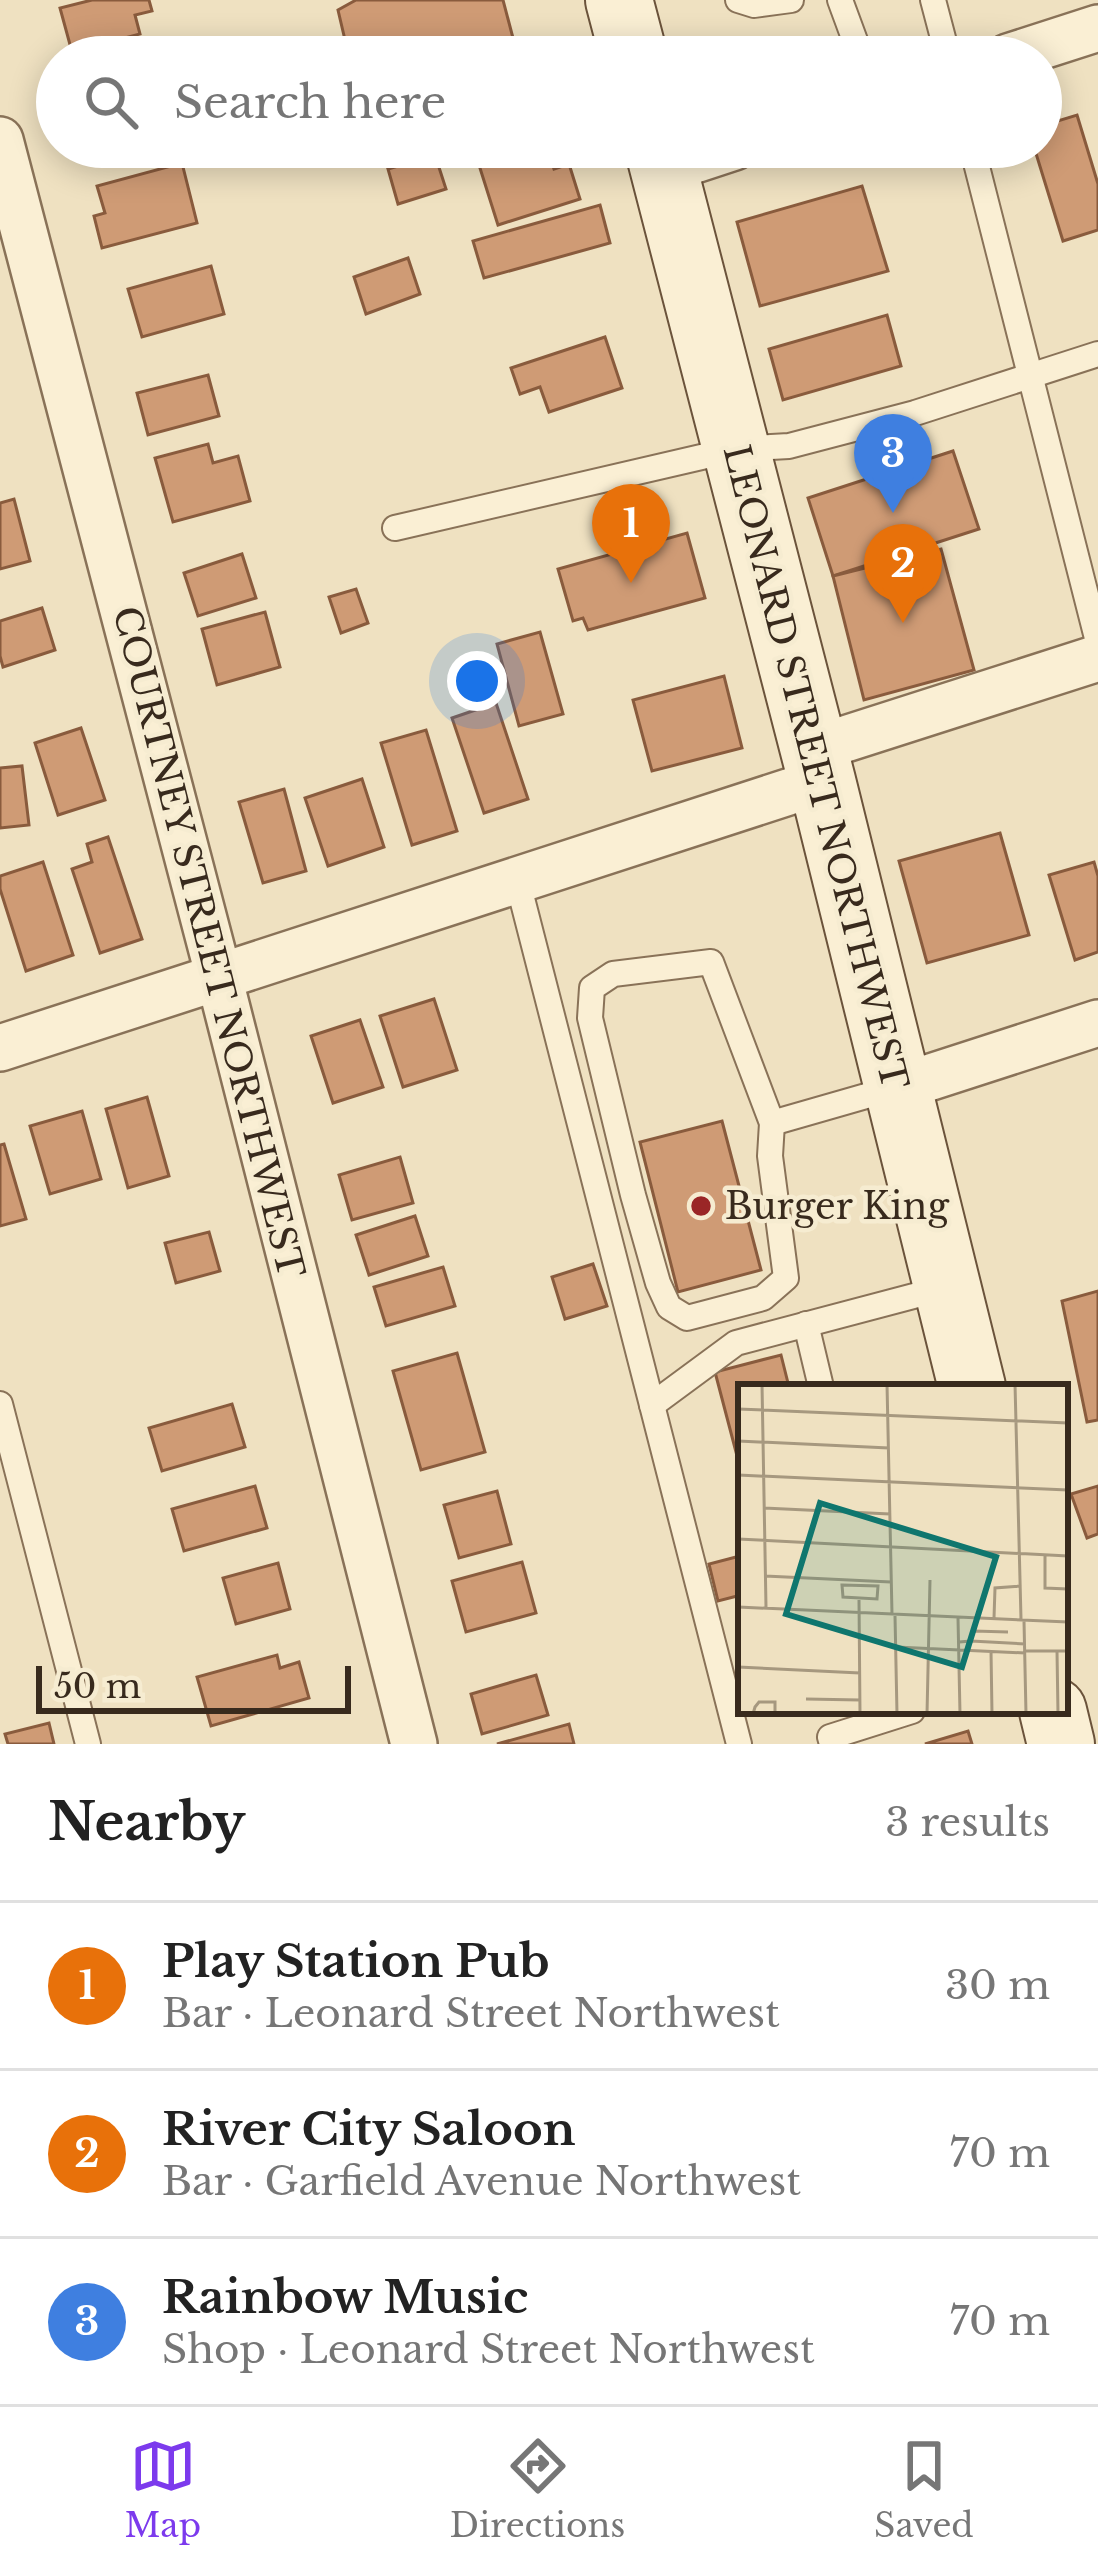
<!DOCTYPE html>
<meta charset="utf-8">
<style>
:root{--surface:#fff;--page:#f2f2f2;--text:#222;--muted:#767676;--line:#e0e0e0;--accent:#7c3aed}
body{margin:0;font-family:"Libre Baskerville",serif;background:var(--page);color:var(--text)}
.scale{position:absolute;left:36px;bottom:30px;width:315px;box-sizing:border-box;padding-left:12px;border:6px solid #382a1d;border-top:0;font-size:33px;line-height:42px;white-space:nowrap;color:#382a1d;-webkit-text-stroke:9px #f6ecd1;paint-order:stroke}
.you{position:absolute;left:477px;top:681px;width:42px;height:42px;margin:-30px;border:9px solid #fff;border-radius:50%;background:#1a73e8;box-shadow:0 0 0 18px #1a73e833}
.badge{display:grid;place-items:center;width:78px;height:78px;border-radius:50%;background:var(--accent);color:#fff;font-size:39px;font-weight:700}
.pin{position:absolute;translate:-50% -99px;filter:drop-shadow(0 3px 6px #0008)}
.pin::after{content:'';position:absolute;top:63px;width:42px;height:36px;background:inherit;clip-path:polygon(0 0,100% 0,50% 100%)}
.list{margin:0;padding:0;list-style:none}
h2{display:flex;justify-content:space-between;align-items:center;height:156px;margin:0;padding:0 48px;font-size:51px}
h2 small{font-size:39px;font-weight:400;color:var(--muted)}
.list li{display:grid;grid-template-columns:78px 1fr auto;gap:36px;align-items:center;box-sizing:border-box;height:168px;padding:0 48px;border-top:3px solid var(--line)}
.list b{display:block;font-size:45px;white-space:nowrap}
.list p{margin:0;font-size:39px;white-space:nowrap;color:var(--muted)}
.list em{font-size:39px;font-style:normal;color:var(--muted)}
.icon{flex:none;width:66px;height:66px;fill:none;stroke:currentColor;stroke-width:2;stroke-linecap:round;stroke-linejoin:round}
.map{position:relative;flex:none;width:1098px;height:1744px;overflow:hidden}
.search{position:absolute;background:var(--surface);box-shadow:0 6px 30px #0003;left:36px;right:36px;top:36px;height:132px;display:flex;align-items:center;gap:30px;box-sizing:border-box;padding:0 42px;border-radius:66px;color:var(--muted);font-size:45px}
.sheet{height:660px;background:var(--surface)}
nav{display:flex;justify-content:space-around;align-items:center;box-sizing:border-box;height:168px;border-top:3px solid var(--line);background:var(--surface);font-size:33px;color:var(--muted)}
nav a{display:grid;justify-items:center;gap:6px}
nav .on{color:var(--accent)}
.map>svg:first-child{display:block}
.building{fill:#cf9b75;stroke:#895b3d;stroke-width:3}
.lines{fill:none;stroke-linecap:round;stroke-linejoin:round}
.lane-casing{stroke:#897258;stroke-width:28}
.street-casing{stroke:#897258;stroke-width:50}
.secondary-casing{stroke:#6b533b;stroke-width:70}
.lane{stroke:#faefd4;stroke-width:24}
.street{stroke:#faefd4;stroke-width:45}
.secondary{stroke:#faefd4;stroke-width:66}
.poi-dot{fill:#9a2626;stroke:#f6ecd1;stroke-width:4.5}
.labels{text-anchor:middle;stroke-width:9;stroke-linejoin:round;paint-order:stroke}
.street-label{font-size:36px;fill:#382a1d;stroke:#f6ecd1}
.poi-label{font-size:36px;fill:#382a1d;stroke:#f6ecd1;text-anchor:start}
.inset-road{fill:none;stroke:#a6987f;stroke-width:3}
.view{fill:#0f766e;fill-opacity:0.15;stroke:#0f766e;stroke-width:6}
.inset-edge{fill:none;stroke:#382a1d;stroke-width:6}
</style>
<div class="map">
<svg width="1098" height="1744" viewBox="0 0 1098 1744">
<rect width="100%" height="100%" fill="#efe1c1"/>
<g class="building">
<polygon points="92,0 149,0 152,11 135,15 140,34 72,52 60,8"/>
<polygon points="356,0 503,0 518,57 349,57 338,10"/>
<polygon points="1077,115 1098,184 1098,230 1063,241 1034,147 1041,147 1041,126"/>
<polygon points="198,147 231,147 201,158"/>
<polygon points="533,147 547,147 554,169 569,164 580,199 498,225 479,165"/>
<polygon points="435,155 446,189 398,204 388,169"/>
<polygon points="182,163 197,223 102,248 94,216 105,213 97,186"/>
<polygon points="862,186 888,271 760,306 737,222"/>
<polygon points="600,205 610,243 484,278 473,241"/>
<polygon points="408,258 420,294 366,314 354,277"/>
<polygon points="211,266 224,314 142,337 128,289"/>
<polygon points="887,315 901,366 783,400 769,349"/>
<polygon points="605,337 622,388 549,412 540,387 520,394 511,368"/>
<polygon points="208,375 219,416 148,435 137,393"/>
<polygon points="208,444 213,463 238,456 250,501 173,522 155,458"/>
<polygon points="953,451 979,529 833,576 808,498"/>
<polygon points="14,499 30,561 0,569 0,503"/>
<polygon points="687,533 705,598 588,630 583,618 573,621 558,569"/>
<polygon points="941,549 974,670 864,700 833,576"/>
<polygon points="242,554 256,598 198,616 184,573"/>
<polygon points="356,589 368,623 341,633 329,597"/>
<polygon points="42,608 55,650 3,667 0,656 0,621"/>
<polygon points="265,612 280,667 217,685 202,629"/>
<polygon points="540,632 563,714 519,726 497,644"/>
<polygon points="724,676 742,748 652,771 633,700"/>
<polygon points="496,703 528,799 484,813 452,718"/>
<polygon points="81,728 105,800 58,815 35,743"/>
<polygon points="426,730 457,831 412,845 381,743"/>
<polygon points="22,766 29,825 0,828 0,768"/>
<polygon points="362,779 384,847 328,866 305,798"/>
<polygon points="284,789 306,871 263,883 239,802"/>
<polygon points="1000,833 1029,935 927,963 899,861"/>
<polygon points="108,837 142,939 100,953 72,869 92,862 87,844"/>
<polygon points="43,862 73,955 26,971 0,889 0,876"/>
<polygon points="1094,862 1098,876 1098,952 1075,960 1049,875"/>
<polygon points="434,999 457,1070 403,1087 380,1016"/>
<polygon points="360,1020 383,1087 333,1103 311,1036"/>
<polygon points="147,1097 169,1176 128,1188 106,1109"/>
<polygon points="82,1111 101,1179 50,1194 30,1126"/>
<polygon points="722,1121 761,1270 678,1292 640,1142"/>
<polygon points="4,1144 26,1219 0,1226 0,1145"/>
<polygon points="400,1157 413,1203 352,1220 339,1175"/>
<polygon points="415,1216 428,1256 369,1275 356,1235"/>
<polygon points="209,1232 220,1271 176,1283 165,1243"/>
<polygon points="593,1264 607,1306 565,1319 552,1277"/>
<polygon points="443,1267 455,1306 386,1326 374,1287"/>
<polygon points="1098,1291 1098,1420 1087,1422 1062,1301"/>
<polygon points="457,1353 485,1452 421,1470 393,1371"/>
<polygon points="781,1355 789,1387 741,1387 741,1471 715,1372"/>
<polygon points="232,1404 245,1447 162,1471 149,1428"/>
<polygon points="255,1486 267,1528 184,1551 172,1509"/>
<polygon points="1098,1486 1098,1534 1087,1538 1071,1494"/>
<polygon points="497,1491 511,1544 459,1558 444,1505"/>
<polygon points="740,1556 741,1595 718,1601 709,1564"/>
<polygon points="522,1562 536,1613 466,1632 452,1581"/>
<polygon points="278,1563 290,1609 236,1624 223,1578"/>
<polygon points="277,1655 280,1668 299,1662 309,1698 211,1726 197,1677"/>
<polygon points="536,1675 548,1715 482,1734 471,1694"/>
<polygon points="49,1723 54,1744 8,1744 5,1734"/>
<polygon points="569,1724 574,1744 497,1744"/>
<polygon points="968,1731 972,1744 925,1744"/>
</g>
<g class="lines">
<g class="lane-casing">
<g id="lane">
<polyline points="738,0 754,5 791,0"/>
<polyline points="840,0 861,57"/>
<polyline points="933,0 948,57"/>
<polyline points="972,147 1098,642"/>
<polyline points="395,528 736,449 789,446 915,413 1098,354"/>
<polyline points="517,879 739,1744"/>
<polygon points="711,962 772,1123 770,1156 786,1278 763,1298 687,1318 669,1307 658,1283 633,1195 590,1018 592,988 613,974"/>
<polyline points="772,1123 894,1088"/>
<polyline points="806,1324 821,1387"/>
<polyline points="0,1404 88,1744"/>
<polyline points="652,1405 736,1343 944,1288"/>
<polyline points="832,1744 830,1737 912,1711"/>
</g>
</g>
<g class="street-casing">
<g id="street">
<polyline points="1008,57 1098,28"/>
<polyline points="0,140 219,977 414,1744"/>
<polyline points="664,170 734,147"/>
<polyline points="814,749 1098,658"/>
<polyline points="0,1048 822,781"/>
<polyline points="897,1088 1098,1023"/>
</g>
</g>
<g class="secondary-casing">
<g id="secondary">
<polyline points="619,0 634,57"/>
<polyline points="658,147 822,781 972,1387"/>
<polyline points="1053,1711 1061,1744"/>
</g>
</g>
<use href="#lane" class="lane"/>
<use href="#street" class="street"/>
<use href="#secondary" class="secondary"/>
</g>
<circle class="poi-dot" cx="701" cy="1206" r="12"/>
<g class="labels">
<g class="street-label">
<text transform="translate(816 767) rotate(76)" y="13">LEONARD STREET NORTHWEST</text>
<text transform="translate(209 942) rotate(76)" y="13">COURTNEY STREET NORTHWEST</text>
</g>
<g class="poi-label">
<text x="725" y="1219">Burger King</text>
</g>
</g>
<g transform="translate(738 1384)">
<rect width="330" height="330" fill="#efe1c1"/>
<path class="inset-road" d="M24,0L28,223M149,0L154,230M277,0L283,235M0,25L330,39M0,57L151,64M0,91L330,106M26,124L152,130M0,155L330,172M307,171V204L330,205M27,192L153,198M104,201L140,202L139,215L105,213ZM121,216L122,330M0,223L330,238M157,232L159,330M220,234L222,330M256,234L257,204L282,202M286,237L288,330M233,257L287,260M221,258L233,257L236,247L270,248M158,263L287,269M253,267L254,330M287,267H330M319,267L320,330M0,283L122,289M68,315L122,316M15,330L17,323L21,318H37V329H15M189,330L192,196"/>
<path class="view" d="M82,119L258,173L224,283L48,230Z"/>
<rect width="330" height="330" class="inset-edge"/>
</g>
</svg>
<div class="scale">50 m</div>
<div class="you"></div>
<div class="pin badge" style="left:631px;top:583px;background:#e8710a">1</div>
<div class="pin badge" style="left:903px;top:623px;background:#e8710a">2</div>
<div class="pin badge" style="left:893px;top:513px;background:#3f7fe0">3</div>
<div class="search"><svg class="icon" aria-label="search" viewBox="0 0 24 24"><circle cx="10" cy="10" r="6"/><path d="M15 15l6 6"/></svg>Search here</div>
</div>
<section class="sheet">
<h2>Nearby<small>3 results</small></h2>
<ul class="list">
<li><span class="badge" style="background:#e8710a">1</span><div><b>Play Station Pub</b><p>Bar · Leonard Street Northwest</p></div><em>30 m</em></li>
<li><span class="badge" style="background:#e8710a">2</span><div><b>River City Saloon</b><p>Bar · Garfield Avenue Northwest</p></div><em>70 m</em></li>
<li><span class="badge" style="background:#3f7fe0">3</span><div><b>Rainbow Music</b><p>Shop · Leonard Street Northwest</p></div><em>70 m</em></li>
</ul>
</section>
<nav>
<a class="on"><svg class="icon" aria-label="map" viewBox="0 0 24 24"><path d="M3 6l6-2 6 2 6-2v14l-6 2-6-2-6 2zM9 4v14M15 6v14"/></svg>Map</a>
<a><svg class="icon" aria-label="directions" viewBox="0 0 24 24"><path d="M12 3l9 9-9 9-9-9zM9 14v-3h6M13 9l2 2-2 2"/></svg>Directions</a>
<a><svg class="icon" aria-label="saved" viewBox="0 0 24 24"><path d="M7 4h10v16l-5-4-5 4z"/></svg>Saved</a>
</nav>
